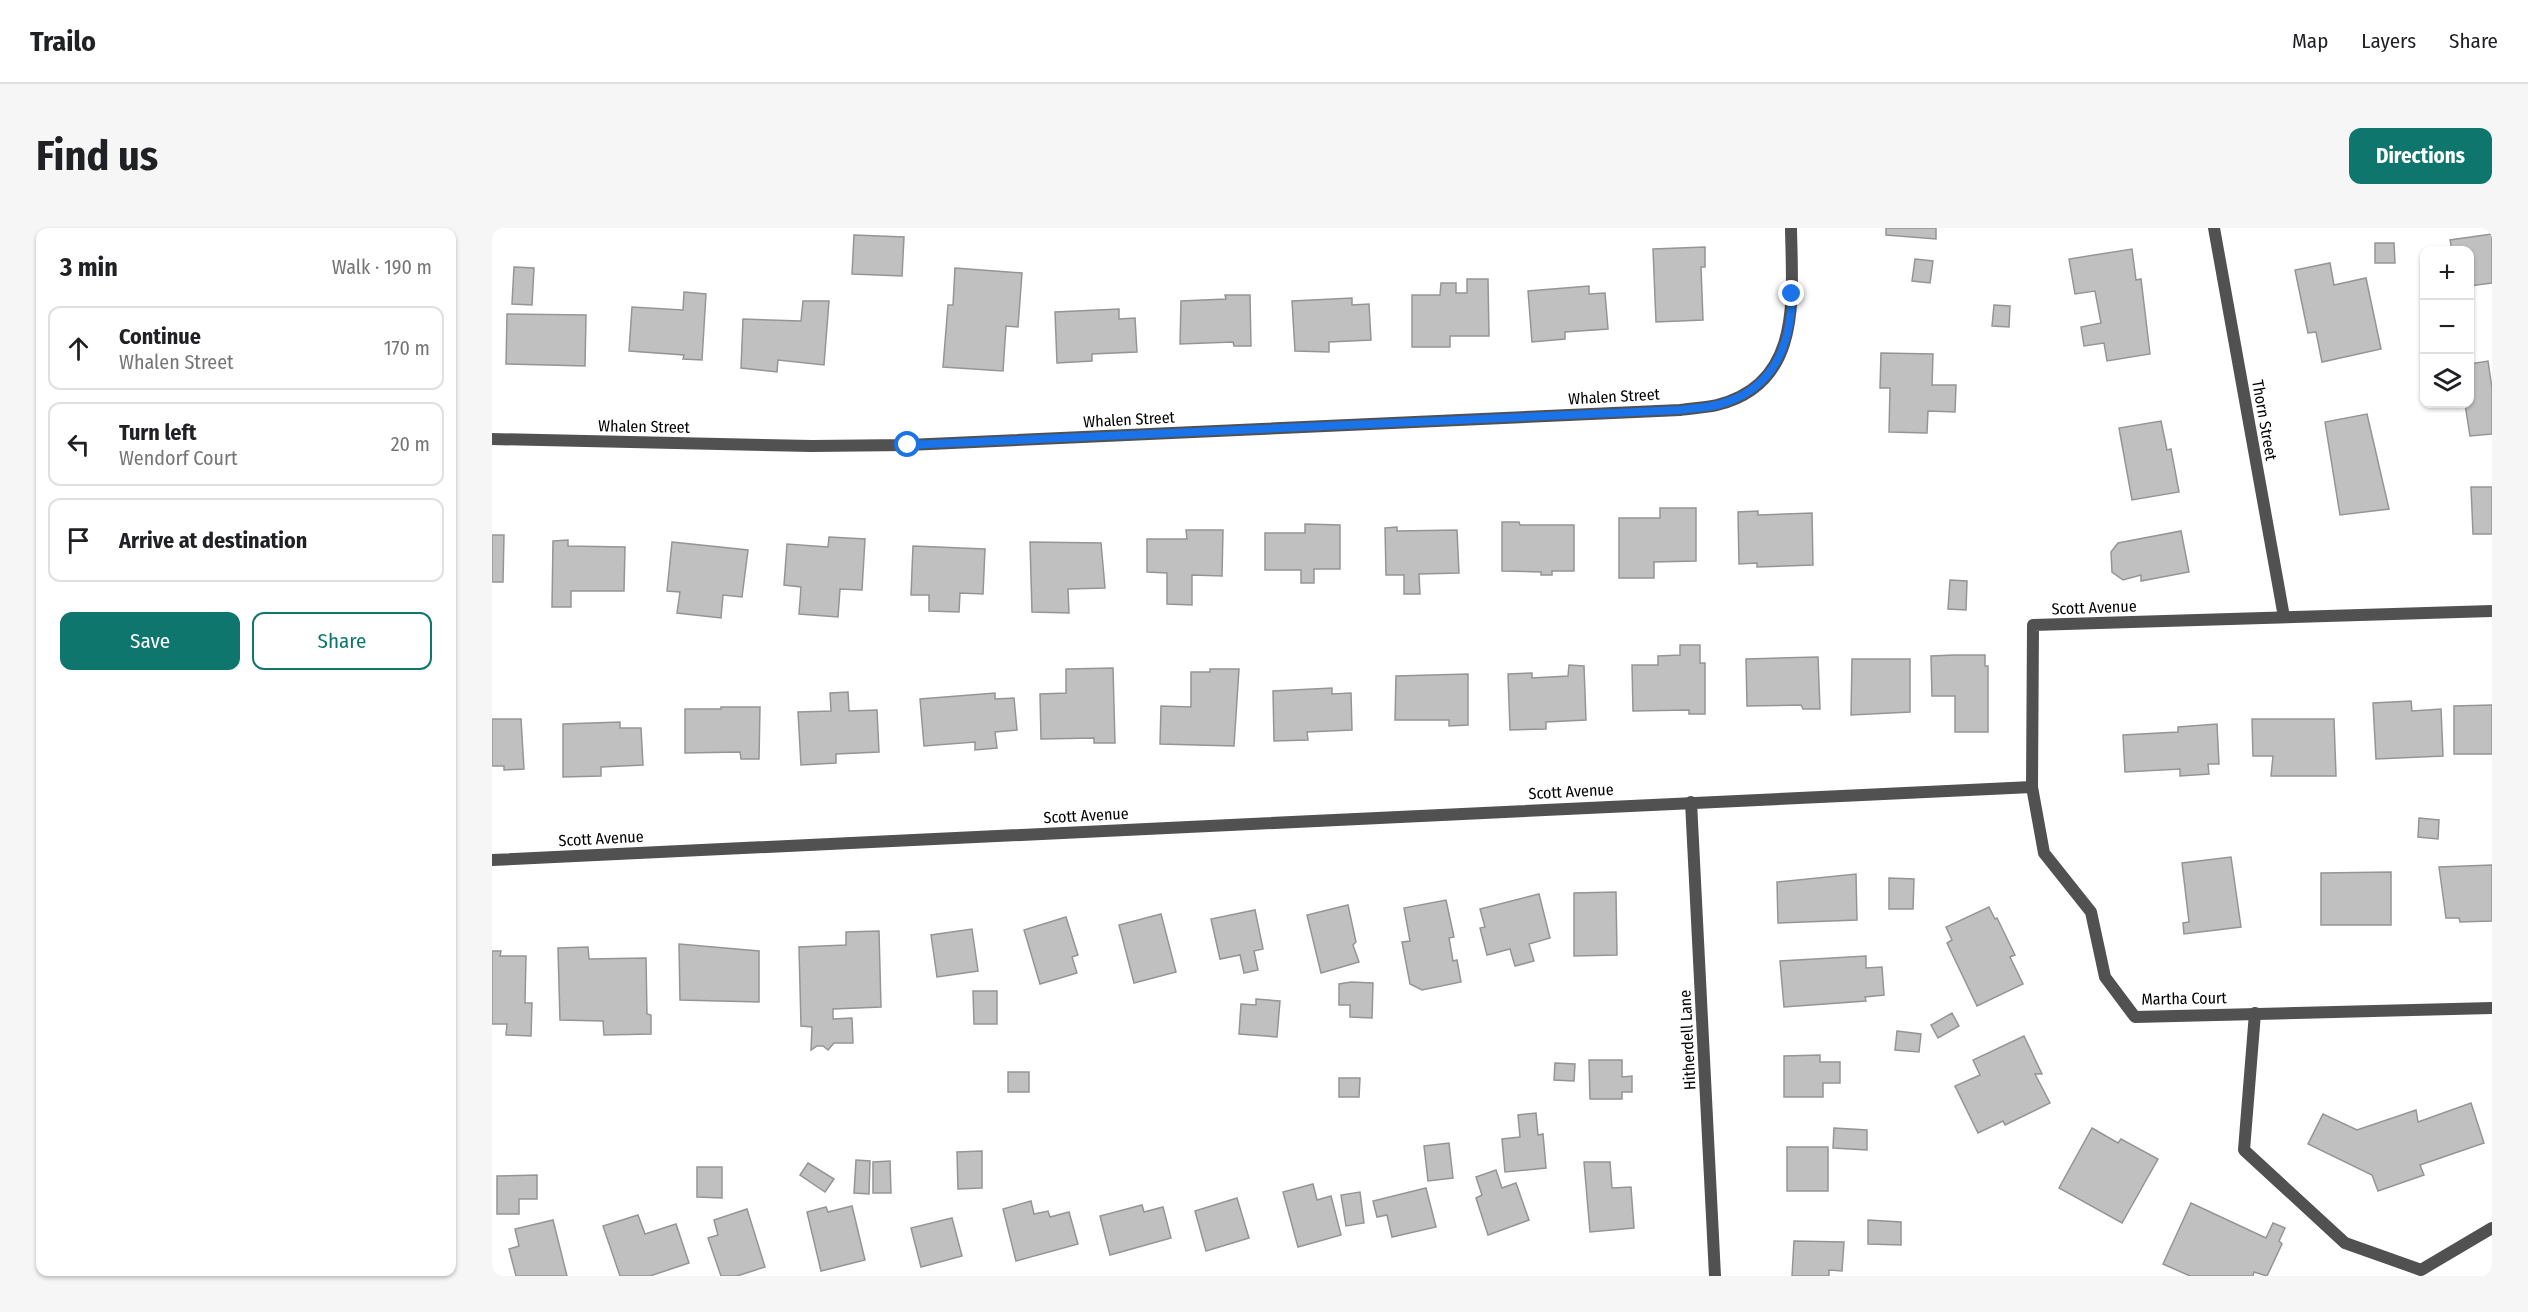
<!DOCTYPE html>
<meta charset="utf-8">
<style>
:root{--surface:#fff;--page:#f6f6f6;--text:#202124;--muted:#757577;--line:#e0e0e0;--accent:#0f766e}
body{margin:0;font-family:"Fira Sans Condensed",sans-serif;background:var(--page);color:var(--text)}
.controls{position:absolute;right:18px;top:18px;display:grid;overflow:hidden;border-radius:12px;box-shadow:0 2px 4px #0004}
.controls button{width:54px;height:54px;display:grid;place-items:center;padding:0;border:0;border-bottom:2px solid var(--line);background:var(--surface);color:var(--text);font:30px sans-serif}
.stop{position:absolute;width:18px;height:18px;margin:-14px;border:4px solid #1a73e8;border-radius:50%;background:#fff}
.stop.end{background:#1a73e8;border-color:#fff;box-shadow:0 2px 6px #0008}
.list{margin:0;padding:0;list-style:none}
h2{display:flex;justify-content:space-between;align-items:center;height:78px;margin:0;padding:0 24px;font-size:26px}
h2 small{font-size:20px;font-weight:400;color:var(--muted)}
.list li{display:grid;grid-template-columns:39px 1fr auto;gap:18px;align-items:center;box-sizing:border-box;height:84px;margin:0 12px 12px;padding:0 12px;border:2px solid var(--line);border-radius:12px}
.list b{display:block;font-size:22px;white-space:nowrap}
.list p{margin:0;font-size:20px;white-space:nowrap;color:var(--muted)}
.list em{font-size:20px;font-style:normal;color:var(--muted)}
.actions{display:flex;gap:12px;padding:18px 24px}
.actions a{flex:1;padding:14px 0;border:2px solid var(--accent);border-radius:12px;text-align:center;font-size:21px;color:var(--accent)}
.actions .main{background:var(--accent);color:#fff}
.icon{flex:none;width:33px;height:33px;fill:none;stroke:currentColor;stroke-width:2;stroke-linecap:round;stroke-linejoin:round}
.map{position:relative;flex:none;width:2000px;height:1048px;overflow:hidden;border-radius:12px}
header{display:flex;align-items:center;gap:36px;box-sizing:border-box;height:84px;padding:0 30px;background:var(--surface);border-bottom:2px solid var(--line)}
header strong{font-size:28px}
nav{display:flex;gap:33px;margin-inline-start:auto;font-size:21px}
.intro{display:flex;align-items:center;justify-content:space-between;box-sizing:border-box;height:144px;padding:0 36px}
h1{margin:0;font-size:42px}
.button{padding:15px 27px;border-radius:12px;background:var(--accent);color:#fff;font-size:21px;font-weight:700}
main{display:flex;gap:36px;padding:0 36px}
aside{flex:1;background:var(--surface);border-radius:12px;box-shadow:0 2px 4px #0004}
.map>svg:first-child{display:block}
.building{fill:#c0c0c0;stroke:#959595;stroke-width:1.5}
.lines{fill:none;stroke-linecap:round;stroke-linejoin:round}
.service{stroke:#515151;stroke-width:12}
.minor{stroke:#515151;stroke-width:12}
.route{stroke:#1a73e8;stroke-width:8}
.labels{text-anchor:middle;stroke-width:5;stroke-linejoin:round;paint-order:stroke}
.street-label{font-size:16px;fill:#000;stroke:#fff}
</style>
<header>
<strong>Trailo</strong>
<nav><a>Map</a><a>Layers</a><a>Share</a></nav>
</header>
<div class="intro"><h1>Find us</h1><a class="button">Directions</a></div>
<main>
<aside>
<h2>3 min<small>Walk · 190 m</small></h2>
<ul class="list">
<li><svg class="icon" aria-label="ahead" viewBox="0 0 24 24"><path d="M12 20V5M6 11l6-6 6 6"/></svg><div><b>Continue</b><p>Whalen Street</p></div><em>170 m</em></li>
<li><svg class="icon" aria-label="left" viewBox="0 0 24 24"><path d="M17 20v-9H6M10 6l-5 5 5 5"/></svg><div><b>Turn left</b><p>Wendorf Court</p></div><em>20 m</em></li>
<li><svg class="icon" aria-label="arrive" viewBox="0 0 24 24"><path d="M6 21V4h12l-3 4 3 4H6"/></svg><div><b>Arrive at destination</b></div></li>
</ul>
<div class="actions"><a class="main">Save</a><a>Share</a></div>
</aside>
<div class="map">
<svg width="2000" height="1048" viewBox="0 0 2000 1048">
<rect width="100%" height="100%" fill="#fff"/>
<g class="building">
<polygon points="1394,0 1444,0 1444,11 1394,7"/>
<polygon points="2000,6 2000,55 1978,58 1978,22 1960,22 1958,12"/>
<polygon points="362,7 412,9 410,48 360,46"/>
<polygon points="1883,15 1902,15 1903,35 1883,35"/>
<polygon points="1213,19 1213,39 1209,39 1211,92 1164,94 1161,21"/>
<polygon points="1640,21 1644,52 1649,51 1658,126 1615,133 1612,115 1592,118 1589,99 1609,95 1603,63 1583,66 1577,31"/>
<polygon points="1423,31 1441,33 1438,55 1420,53"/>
<polygon points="1838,35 1842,57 1874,50 1889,121 1830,134 1824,104 1816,105 1803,42"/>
<polygon points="22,39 42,40 40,77 20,76"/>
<polygon points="463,40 530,45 526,99 514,98 511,143 451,139 456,77 461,77"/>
<polygon points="975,51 996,51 997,108 958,108 958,119 920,119 920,67 948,67 949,55 964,55 964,65 975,65"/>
<polygon points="1097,58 1097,66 1113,65 1116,101 1073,104 1073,111 1040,114 1036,63"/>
<polygon points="192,64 214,66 210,132 191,131 192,127 137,123 140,79 191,82"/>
<polygon points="733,67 758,67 759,118 742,118 741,114 688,116 689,73 734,71"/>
<polygon points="860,70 860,77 877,76 879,112 837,114 837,124 803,123 800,73"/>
<polygon points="311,73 337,73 332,137 286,132 285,144 249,140 251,91 309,93"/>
<polygon points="1502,77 1518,78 1517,99 1500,98"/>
<polygon points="627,81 627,91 643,90 645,124 600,126 600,133 565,135 563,84"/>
<polygon points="15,86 94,87 93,138 14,136"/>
<polygon points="1389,125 1441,126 1440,157 1464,157 1463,184 1436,183 1435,205 1397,204 1398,160 1388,160"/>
<polygon points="1996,133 2000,160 2000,206 1978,208 1973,176 1978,176 1978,136"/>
<polygon points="1875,186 1897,281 1848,287 1833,194"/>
<polygon points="1669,193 1675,222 1679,221 1687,264 1640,272 1627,200"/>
<polygon points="1979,259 2000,259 2000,306 1981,306"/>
<polygon points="1168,280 1204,280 1204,333 1162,334 1162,350 1127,350 1127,290 1168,290"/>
<polygon points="1266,283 1266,287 1320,285 1321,337 1265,339 1265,335 1247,336 1246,284"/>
<polygon points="1010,294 1027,294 1028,297 1082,297 1082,343 1060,343 1060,347 1049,347 1049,344 1010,343"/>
<polygon points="813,296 848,297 848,341 822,341 822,355 809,355 809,342 773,342 773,305 813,305"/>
<polygon points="905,299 905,303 965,302 967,345 927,346 928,366 912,366 912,347 894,347 893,300"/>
<polygon points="694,302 731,302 730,348 700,347 700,377 675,376 675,345 655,344 655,311 695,311"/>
<polygon points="1689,303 1697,344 1649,353 1649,347 1631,352 1620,344 1619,324 1626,315"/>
<polygon points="0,307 12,307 11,354 0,354"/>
<polygon points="337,309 373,311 370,362 348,361 346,389 307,386 309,359 292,357 295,316 336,319"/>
<polygon points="76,312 76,318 133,319 132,363 79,363 79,379 60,379 61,313"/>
<polygon points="180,314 256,322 250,369 231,367 229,390 185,385 188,364 175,363"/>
<polygon points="538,314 609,315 613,360 576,361 577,385 540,384"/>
<polygon points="421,318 493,321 491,366 468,365 467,384 437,383 437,367 419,367"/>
<polygon points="1458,352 1475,353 1474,382 1456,381"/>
<polygon points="1188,417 1208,417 1208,435 1213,435 1213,486 1197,486 1197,482 1141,483 1140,437 1166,437 1166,428 1188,427"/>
<polygon points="1462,427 1493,427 1493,438 1496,438 1496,504 1463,504 1463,468 1440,468 1439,428"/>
<polygon points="1326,429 1328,481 1311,481 1309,477 1255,478 1254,431"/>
<polygon points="1360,431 1418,431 1418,484 1359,487"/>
<polygon points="1077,437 1092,438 1094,492 1054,494 1054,501 1018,502 1016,446 1040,445 1040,450 1076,448"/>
<polygon points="621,440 623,515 602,515 602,510 549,511 548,466 574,465 574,441"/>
<polygon points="718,441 747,441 742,518 668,516 669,478 699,479 699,444 718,444"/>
<polygon points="976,446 976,497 957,498 957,492 903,492 904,448"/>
<polygon points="840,460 840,466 859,465 860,502 815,504 816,512 782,513 781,463"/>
<polygon points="356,464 357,483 385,482 387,524 344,526 344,535 309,537 306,484 339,483 338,465"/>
<polygon points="503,465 503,471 522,470 525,502 503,504 505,520 483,522 483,514 432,518 428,471"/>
<polygon points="1919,473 1920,483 1949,481 1951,528 1884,531 1881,475"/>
<polygon points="2000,477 2000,526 1962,526 1962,478"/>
<polygon points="229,479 268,479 267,531 249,531 248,524 193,525 193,481 229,481"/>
<polygon points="0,491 29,491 32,541 12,542 12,538 0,538"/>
<polygon points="1760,491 1842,491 1844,548 1779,548 1781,528 1761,528"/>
<polygon points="128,494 128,500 149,500 151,537 109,539 109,548 71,549 71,496"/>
<polygon points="1725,496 1727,536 1716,536 1717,546 1688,548 1688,541 1633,544 1631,507 1686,504 1686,499"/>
<polygon points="1927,590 1947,592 1946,611 1926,609"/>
<polygon points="1739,629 1749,699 1692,706 1691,695 1697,694 1690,635"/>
<polygon points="2000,637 2000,693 1968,694 1967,690 1954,690 1947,639"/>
<polygon points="1899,644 1899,697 1829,697 1829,645"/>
<polygon points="1364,646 1365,692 1286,695 1285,654"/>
<polygon points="1397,650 1422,651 1421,681 1397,681"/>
<polygon points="1124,664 1125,727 1082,728 1082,665"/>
<polygon points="1047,666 1058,710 1037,716 1042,733 1023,738 1018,721 995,727 988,700 993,699 988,681"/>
<polygon points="954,672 962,709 957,710 961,733 965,732 969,754 930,762 918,756 910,714 918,713 912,680"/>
<polygon points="856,677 864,714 861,717 867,734 829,745 815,687"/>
<polygon points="1497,679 1503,691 1505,690 1523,727 1518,729 1531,756 1485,778 1455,715 1460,712 1454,699"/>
<polygon points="763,682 771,721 762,723 766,742 752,745 748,727 728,731 719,691"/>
<polygon points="669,686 684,744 642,755 627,697"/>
<polygon points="574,689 586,727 580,729 585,745 548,756 532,702"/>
<polygon points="480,701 486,743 445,749 439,707"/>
<polygon points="387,703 389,779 341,781 341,791 360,790 361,815 342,815 336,822 331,818 325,818 319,822 320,799 309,798 307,719 354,717 354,704"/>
<polygon points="187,716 267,723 267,774 188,772"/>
<polygon points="96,719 97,731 154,730 155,786 159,787 159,806 112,807 111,793 68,792 66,720"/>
<polygon points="0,723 9,723 8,728 34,728 33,775 40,775 39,808 14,807 15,796 0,796"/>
<polygon points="1374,728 1374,740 1390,739 1392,767 1373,769 1374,773 1292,779 1288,733"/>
<polygon points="859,754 881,755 880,790 858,789 858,777 847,777 847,756"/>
<polygon points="481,763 505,763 505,796 482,796"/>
<polygon points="764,771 788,773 785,809 747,806 749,776 764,777"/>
<polygon points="1460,785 1467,798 1446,810 1439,797"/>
<polygon points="1405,803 1429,806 1427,824 1403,822"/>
<polygon points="1532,808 1550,846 1543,846 1558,875 1513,897 1511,893 1486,905 1463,858 1488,847 1481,832"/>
<polygon points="1328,827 1328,834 1348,834 1348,855 1331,855 1331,869 1292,869 1292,828"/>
<polygon points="1097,832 1130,832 1130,849 1140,848 1140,864 1130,864 1130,871 1098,871"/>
<polygon points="1063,835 1083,836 1082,853 1062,852"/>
<rect x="516" y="844" width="21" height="20"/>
<polygon points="847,850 868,850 867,869 847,869"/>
<polygon points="1979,875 1992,915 1928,937 1932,947 1886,963 1880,947 1816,916 1831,886 1865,902 1924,882 1926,894"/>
<polygon points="1044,885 1046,907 1051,906 1054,940 1013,944 1010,911 1028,909 1026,887"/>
<polygon points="1342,900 1375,902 1375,922 1341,920"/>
<polygon points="1600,900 1626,915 1629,911 1666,931 1630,995 1567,960"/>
<polygon points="957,915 961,950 936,953 932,918"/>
<rect x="1295" y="919" width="41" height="44"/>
<polygon points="490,923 490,960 466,961 465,924"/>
<polygon points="364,932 378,933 377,966 362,965"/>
<polygon points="398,933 399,965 381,965 381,934"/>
<polygon points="1092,934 1118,934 1120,960 1139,959 1142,1000 1098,1004"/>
<polygon points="316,935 342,951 333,964 308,947"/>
<polygon points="205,939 230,939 230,970 205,969"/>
<polygon points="1004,942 1010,960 1024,955 1037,992 996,1007 984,970 990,967 984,949"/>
<polygon points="45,947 45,971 27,971 27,986 5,986 5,948"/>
<polygon points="821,956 825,972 839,968 849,1007 806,1019 791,964"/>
<polygon points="934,960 944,999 900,1009 895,987 885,989 881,973"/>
<polygon points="868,964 872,995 854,998 849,967"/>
<polygon points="745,970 757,1010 714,1023 703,983"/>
<polygon points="539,973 542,986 556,983 558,989 577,984 586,1016 524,1033 511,981"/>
<polygon points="1699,975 1774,1010 1781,995 1793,1000 1787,1013 1790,1016 1775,1048 1762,1044 1761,1048 1698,1048 1671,1036"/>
<polygon points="650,977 652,984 671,979 679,1010 618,1027 608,988"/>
<polygon points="360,978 373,1032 329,1043 315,984 334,979 336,984"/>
<polygon points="255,981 273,1039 245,1048 229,1048 216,1010 226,1007 222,992"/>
<polygon points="146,987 153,1006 184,996 197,1035 158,1048 128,1048 111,998"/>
<polygon points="460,990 470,1028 429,1039 419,1000"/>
<polygon points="61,992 75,1048 24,1048 17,1021 27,1018 23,1001"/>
<polygon points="1376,992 1409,994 1409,1017 1376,1016"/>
<polygon points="1302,1013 1352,1014 1350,1043 1337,1042 1337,1048 1300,1048"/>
</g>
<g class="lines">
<polyline class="service" points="1763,785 1752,922 1853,1015 1929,1042 2000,1000"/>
<g class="minor">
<polyline points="1722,0 1792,389"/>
<path d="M0,211L320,218L416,217L1188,182C1200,180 1213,180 1225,177C1311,156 1300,69 1299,0"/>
<polyline points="2000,383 1541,397 1540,559 1552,625 1599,684 1613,749 1643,789 2000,780"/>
<polyline points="1199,574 1223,1048"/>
<polyline points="0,632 1540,559"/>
</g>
</g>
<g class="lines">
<path class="route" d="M416,217L1188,182C1200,180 1213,180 1225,177C1281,163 1299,119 1300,66"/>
</g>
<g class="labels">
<g class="street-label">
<text transform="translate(1122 168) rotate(-3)" y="6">Whalen Street</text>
<text transform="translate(637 191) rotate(-3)" y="6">Whalen Street</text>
<text transform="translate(1773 192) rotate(80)" y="6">Thorn Street</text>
<text transform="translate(152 198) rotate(1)" y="6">Whalen Street</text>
<text transform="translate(1602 379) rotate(-2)" y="6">Scott Avenue</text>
<text transform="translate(1079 563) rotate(-3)" y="6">Scott Avenue</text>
<text transform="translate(594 587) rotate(-3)" y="6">Scott Avenue</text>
<text transform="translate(109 610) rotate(-3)" y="6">Scott Avenue</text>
<text transform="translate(1692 770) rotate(-1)" y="6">Martha Court</text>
<text transform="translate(1195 812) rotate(-93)" y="6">Hitherdell Lane</text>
</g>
</g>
</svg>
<div class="controls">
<button>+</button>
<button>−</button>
<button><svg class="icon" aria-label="layers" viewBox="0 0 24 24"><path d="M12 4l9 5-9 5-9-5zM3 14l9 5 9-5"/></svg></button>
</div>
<div class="stop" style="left:416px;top:217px"></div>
<div class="stop end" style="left:1300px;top:66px"></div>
</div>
</main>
